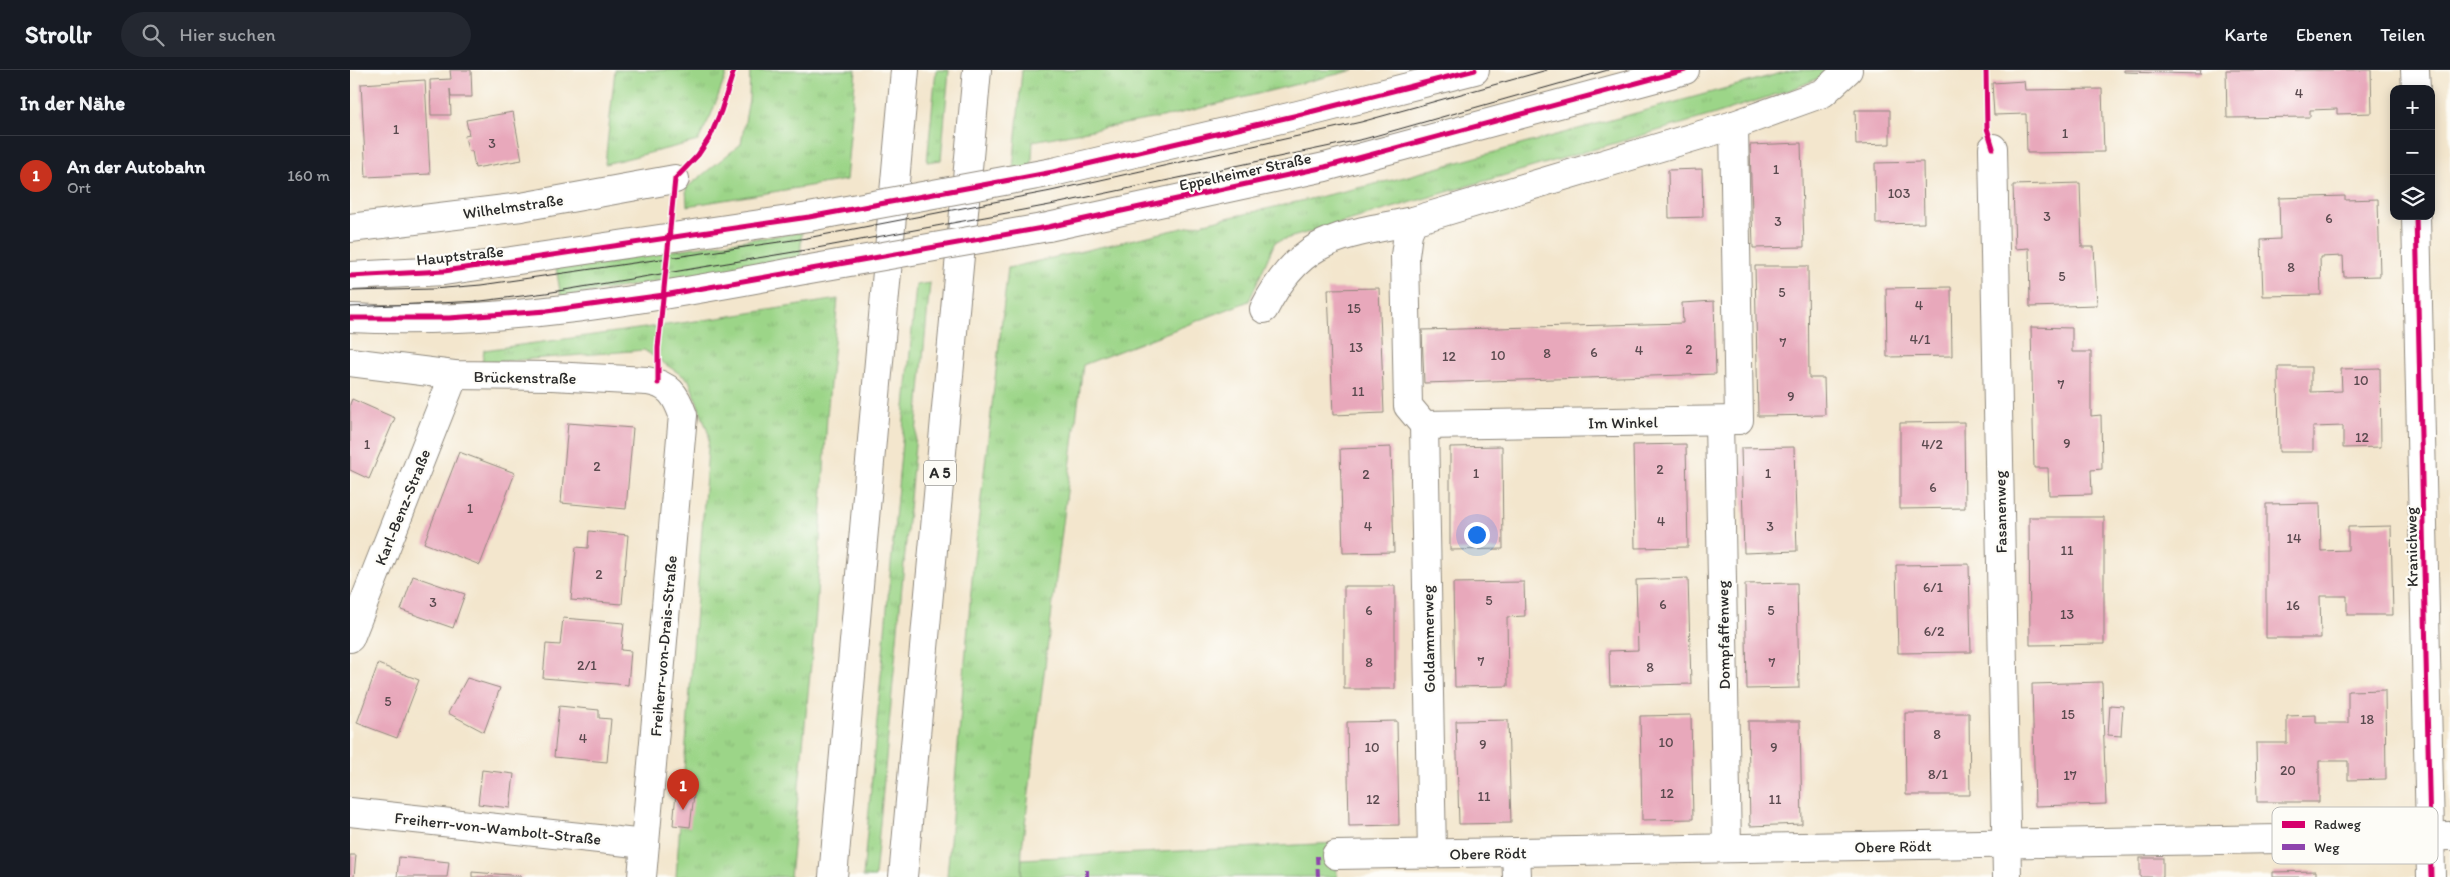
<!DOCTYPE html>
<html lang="de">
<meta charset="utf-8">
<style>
:root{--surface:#171b24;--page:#242831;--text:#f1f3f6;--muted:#9ea1a6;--line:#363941;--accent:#c8321e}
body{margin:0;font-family:Itim,sans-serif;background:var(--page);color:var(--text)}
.controls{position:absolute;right:15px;top:15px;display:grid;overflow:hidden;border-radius:10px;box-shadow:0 2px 12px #0003}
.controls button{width:45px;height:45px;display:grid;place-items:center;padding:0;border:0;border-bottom:1px solid var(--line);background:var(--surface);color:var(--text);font:25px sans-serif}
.you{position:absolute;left:1126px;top:464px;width:18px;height:18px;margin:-12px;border:4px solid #fff;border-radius:50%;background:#1a73e8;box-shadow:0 0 0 8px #1a73e833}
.badge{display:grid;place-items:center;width:32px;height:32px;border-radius:50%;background:var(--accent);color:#fff;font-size:16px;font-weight:700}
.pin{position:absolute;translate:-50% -41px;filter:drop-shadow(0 1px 2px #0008)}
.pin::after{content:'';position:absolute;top:26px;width:18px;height:15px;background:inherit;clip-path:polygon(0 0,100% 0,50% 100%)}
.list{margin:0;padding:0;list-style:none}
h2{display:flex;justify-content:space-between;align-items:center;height:65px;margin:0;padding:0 20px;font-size:21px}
h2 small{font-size:16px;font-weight:400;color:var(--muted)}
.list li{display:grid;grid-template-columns:32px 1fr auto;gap:15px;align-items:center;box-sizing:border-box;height:80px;padding:0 20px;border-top:1px solid var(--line)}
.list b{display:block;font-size:19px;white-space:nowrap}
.list p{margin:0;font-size:16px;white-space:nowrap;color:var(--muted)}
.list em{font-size:16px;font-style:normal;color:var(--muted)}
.icon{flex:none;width:28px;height:28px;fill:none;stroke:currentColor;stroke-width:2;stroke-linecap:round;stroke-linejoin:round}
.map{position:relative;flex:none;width:2100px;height:807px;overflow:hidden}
header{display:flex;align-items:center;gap:30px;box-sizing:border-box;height:70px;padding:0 25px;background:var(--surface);border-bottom:1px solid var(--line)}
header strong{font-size:24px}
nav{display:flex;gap:28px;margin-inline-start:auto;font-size:18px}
.search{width:350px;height:45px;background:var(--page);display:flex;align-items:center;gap:12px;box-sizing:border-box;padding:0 18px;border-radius:28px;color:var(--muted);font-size:19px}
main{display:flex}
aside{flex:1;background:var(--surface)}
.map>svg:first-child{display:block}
.grass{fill:url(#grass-tufts);stroke:#64805a}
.garden{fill:#9cd588;stroke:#64805a}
.building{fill:#e8a8bb}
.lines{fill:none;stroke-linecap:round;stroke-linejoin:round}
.minor-casing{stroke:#8f887c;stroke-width:30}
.major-casing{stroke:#8f887c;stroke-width:30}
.highway-casing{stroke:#8f887c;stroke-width:30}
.minor{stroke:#fff;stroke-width:28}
.major{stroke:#fff;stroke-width:28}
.highway{stroke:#fff;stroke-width:28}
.tram{stroke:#2b2b2b;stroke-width:1}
.major-bridge-casing{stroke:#8f887c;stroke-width:30;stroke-linecap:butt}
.major-bridge{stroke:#fff;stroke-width:28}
.quiet{stroke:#8e44ad;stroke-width:4;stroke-dasharray:8 4;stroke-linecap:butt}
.cycleway-casing{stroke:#fdfcf7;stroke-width:8}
.cycleway{stroke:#d6006c;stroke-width:5}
.labels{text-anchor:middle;stroke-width:4.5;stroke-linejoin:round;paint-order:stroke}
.number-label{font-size:14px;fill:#5a4a4f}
.shield{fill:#fdfcf7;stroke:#6a6a68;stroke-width:1}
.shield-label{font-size:15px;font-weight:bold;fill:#2b2b2b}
.street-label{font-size:16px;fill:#2b2b2b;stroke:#fdfcf7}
.key{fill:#fdfcf7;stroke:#bebdba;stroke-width:1}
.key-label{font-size:14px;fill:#2b2b2b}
</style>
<header>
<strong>Strollr</strong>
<div class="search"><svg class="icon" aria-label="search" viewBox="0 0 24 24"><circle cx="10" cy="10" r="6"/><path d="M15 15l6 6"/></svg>Hier suchen</div>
<nav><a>Karte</a><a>Ebenen</a><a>Teilen</a></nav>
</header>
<main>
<aside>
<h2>In der Nähe<small></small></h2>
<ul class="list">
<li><span class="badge">1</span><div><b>An der Autobahn</b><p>Ort</p></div><em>160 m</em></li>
</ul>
</aside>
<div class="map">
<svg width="2100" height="807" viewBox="0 0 2100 807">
<defs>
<pattern id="grass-tufts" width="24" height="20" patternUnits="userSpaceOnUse" patternTransform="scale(1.25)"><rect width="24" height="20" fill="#9cd588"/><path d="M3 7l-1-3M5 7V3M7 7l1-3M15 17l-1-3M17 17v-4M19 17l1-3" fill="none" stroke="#87b776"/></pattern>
</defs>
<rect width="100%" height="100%" fill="#fdfcf7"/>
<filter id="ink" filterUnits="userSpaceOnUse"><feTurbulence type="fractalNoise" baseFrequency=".02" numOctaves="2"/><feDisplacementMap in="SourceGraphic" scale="10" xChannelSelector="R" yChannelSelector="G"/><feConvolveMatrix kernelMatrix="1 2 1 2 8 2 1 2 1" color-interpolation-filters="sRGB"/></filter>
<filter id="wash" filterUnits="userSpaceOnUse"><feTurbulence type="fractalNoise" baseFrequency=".0096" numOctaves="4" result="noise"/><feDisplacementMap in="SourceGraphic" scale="20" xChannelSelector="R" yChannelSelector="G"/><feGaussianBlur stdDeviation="1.12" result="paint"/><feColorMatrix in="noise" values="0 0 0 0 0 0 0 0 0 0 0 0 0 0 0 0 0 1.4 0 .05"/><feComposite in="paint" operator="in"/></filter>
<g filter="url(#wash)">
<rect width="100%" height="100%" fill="#f3e6cd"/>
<g class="grass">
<polygon points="265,0 378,0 361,45 348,71 255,94"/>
<polygon points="400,0 506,0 496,110 337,136 336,118 391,74 399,29"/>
<polygon points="586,0 599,0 591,90 577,92"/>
<polygon points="672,0 1004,0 823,45 683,71 681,106 662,110"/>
<polygon points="1442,0 1478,0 1478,4 1443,19 1362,45 925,172 899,231 733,295 672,778 671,807 597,807 623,497 658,198 1047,109"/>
<polygon points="452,162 450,189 211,227 206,197"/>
<polygon points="580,213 525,807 513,807 566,215"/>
<polygon points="488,229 477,346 466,543 440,807 326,807 359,365 339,310 294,280 132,293 134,280 368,248"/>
</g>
<polygon class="garden" points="986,773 987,807 671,807 672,789"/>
<g id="blocks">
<g class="building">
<polygon points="100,0 121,0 122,27 101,27 100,19 101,45 81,45 80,10 101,9"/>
<polygon points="1774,0 1851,0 1850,4 1774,2"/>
<polygon points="1876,0 2021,0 2022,43 1987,44 1987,39 1960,40 1960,47 1877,48"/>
<polygon points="75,10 80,104 16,107 11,14"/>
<polygon points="1674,11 1675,20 1752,19 1754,82 1677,83 1676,44 1644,45 1642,13"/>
<polygon points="1505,40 1540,40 1540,74 1506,75"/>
<polygon points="163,42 172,90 125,98 122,81 118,81 115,66 119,65 116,50"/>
<polygon points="1451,73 1454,177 1403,178 1400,75"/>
<polygon points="1573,92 1574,153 1526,154 1525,93"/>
<polygon points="1352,99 1353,147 1319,148 1318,100"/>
<polygon points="1730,113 1732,177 1744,177 1747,235 1680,237 1679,178 1665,179 1663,115"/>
<polygon points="1995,126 1995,130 2028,129 2030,206 1994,207 1993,186 1970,187 1971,225 1913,226 1911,170 1930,169 1929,128"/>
<polygon points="1405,196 1458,196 1459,308 1474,308 1475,345 1408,346"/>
<polygon points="1601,217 1602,286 1537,287 1536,218"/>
<polygon points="1029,218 1034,343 983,345 978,219"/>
<polygon points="1364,231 1366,304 1074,313 1072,260 1333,253 1332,233"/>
<polygon points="1681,257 1722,258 1722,282 1741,282 1741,346 1751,345 1752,399 1741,400 1742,424 1699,425 1698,398 1684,398"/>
<polygon points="1928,297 1961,297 1961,322 1992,321 1991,299 2030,298 2031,377 1993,378 1993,356 1963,357 1963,382 1929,382"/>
<polygon points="2,329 45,348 19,409 0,400 0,334"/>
<polygon points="1614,352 1615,438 1550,439 1550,353"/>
<polygon points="218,353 283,358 276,439 211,433"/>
<polygon points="1336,374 1338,477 1285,478 1283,375"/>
<polygon points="1152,376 1153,479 1100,480 1100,377"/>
<polygon points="1041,377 1044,482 993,483 990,379"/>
<polygon points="1444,377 1447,481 1394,483 1391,378"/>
<polygon points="109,382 165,403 130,495 74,473"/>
<polygon points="1970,433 1971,481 1998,480 1998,457 2041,456 2043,545 1997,545 1997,526 1970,526 1971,568 1916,568 1916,434"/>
<polygon points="1679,447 1754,447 1754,574 1680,575"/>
<polygon points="239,461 278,465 272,534 221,530 226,477 238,478"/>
<polygon points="1619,494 1621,582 1548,583 1546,495"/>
<polygon points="63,506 115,524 103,558 51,540"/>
<polygon points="1338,508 1341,614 1260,616 1259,581 1288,580 1286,510"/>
<polygon points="1174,512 1175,546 1157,547 1158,616 1105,617 1103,513"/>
<polygon points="1447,513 1449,618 1397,619 1395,514"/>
<rect x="994" y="516" width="51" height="103"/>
<polygon points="213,548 274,553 271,580 281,581 278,615 193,608 196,574 210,575"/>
<polygon points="28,594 69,610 47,668 7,653"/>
<polygon points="117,608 150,618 134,662 98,643"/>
<polygon points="1752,612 1756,734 1685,736 1682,614"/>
<polygon points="2035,620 2036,709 1998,710 1998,691 1969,691 1969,732 1907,732 1906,673 1937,673 1937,646 1966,645 1966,653 1998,653 1998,621"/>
<polygon points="1760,635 1773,636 1771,666 1758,665"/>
<polygon points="209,636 249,640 249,648 261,649 257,692 204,687"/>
<polygon points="1555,643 1619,643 1620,725 1556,725"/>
<polygon points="1341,645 1343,749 1292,750 1290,646"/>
<polygon points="1158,650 1161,753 1109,754 1106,651"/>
<polygon points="1047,651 1049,755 999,756 997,652"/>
<polygon points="1398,651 1450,651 1452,754 1400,756"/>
<polygon points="132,700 164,704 160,738 128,734"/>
<polygon points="326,723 344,725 340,757 323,755"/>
<polygon points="0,785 6,785 4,807 0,807"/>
<polygon points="49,787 99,792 97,807 47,807"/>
<rect x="1790" y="788" width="23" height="19"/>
<polygon points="1966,801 1966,807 1923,807 1923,802"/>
<polygon points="122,802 172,806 172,807 122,807"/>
</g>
</g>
</g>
<g filter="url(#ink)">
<use href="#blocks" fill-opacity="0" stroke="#8f887c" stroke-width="1"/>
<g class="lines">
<g class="minor-casing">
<g id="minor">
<polyline points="2065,0 2066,19"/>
<polyline points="1643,78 1657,807"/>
<polyline points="2066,146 2081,807"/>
<polyline points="0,158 171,137 325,109"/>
<path d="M914,239C951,166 990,166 1063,151"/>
<path d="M0,292L104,305L202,306L297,311C319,314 326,325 333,345L292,807"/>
<polyline points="1369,351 1377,778"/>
<polyline points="1074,355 1058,336 1055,186 1058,163 1063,151 1384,55 1473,23 1498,0"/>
<polyline points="1074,355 1389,350 1384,55"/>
<polyline points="1074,355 1082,784"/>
<polyline points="0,568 104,305"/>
<polyline points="0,742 295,774"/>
<polyline points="1166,782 1167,807"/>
<polyline points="986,785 2100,766"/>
</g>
</g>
<g class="major-casing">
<g id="major">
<polyline points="703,102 948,45 1125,0"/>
<polyline points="698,157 975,97 1335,0"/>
<polyline points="0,206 94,201 459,147"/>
<path d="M0,248C152,256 305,228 454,200"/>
</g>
</g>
<g class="highway-casing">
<g id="highway">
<polyline points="483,807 555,0"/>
<polyline points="553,807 627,0"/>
</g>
</g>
<use href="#minor" class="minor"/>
<use href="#major" class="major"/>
<use href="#highway" class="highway"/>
<g class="tram">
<polyline points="0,221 83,219 131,215 457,168 701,121 1011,52 1197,0"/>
<polyline points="0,237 131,231 196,223 456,180 700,135 1014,69 1258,0"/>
</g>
<g class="major-bridge-casing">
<g id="major-bridge">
<polyline points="459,147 703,102"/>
<polyline points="454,200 698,157"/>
</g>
</g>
<use href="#major-bridge" class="major-bridge"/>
<g class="quiet">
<polyline points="967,786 968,807"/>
<polyline points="737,800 737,807"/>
</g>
<g class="cycleway-casing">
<g id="cycleway">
<polyline points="1636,0 1637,58 1643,78"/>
<polyline points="2066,146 2081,807"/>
<polyline points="0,206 94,201 459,147 703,102 948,45 1125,0"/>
<polyline points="0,248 99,248 197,241 314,225 698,157 975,97 1335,0"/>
<polyline points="308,313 308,278 325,109 348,85 360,67 371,41 384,0"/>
</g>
</g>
<use href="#cycleway" class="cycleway"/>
</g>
</g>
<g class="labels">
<g class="number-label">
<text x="1949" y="28">4</text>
<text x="46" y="64">1</text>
<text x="1715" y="68">1</text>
<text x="142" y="78">3</text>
<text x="1426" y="104">1</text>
<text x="1549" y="128">103</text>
<text x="1697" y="151">3</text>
<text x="1979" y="153">6</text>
<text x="1428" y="156">3</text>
<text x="1941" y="202">8</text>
<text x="1712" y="211">5</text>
<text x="1432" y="227">5</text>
<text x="1569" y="240">4</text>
<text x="1004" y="243">15</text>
<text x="1570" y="274">4/1</text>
<text x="1433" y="277">7</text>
<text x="1006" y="282">13</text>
<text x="1339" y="284">2</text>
<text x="1289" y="285">4</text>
<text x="1244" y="287">6</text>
<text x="1197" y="288">8</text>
<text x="1148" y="290">10</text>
<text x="1099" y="291">12</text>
<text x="2011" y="315">10</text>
<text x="1711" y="319">7</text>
<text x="1008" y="326">11</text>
<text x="1441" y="331">9</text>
<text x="2012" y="372">12</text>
<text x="1717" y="378">9</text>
<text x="17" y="379">1</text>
<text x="1582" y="379">4/2</text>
<text x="247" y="401">2</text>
<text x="1310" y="404">2</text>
<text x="1126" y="408">1</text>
<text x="1418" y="408">1</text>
<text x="1016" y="409">2</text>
<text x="1583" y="422">6</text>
<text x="120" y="443">1</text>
<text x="1311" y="456">4</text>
<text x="1018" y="461">4</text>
<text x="1420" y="461">3</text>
<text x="1944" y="473">14</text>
<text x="1717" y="485">11</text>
<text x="249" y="509">2</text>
<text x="1583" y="522">6/1</text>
<text x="1139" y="535">5</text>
<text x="83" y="537">3</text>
<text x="1313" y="539">6</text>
<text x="1943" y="540">16</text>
<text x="1019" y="545">6</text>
<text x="1421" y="545">5</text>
<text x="1717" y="549">13</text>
<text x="1584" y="566">6/2</text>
<text x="1131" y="596">7</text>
<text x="1019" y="597">8</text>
<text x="1422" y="597">7</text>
<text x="237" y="600">2/1</text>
<text x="1300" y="602">8</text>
<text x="38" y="636">5</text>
<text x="1718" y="649">15</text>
<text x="2017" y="654">18</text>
<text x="1587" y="669">8</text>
<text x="233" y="673">4</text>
<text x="1316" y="677">10</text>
<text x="1133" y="679">9</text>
<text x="1022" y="682">10</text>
<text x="1424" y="682">9</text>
<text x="1938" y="705">20</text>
<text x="1588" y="709">8/1</text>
<text x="1720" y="710">17</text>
<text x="1317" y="728">12</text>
<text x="1134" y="731">11</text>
<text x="1023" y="734">12</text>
<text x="1425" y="734">11</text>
</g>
<rect class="shield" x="574" y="390.5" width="32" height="25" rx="4"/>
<g class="shield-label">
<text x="590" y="408">A 5</text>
</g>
<g class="street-label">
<text transform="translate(895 101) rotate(-12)" y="6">Eppelheimer Straße</text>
<text transform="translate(163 136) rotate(-8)" y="6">Wilhelmstraße</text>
<text transform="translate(110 185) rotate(-6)" y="6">Hauptstraße</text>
<text transform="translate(175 307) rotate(1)" y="6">Brückenstraße</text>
<text transform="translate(1273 352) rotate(-1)" y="6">Im Winkel</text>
<text transform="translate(52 437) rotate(-68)" y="6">Karl-Benz-Straße</text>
<text transform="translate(1650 442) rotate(-91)" y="6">Fasanenweg</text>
<text transform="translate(2061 477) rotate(-91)" y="6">Kranichweg</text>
<text transform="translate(1373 565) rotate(-91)" y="6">Dompfaffenweg</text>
<text transform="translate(1078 569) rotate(-91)" y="6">Goldammerweg</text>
<text transform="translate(313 576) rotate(-85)" y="6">Freiherr-von-Drais-Straße</text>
<text transform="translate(148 758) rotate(6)" y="6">Freiherr-von-Wambolt-Straße</text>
<text transform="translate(1543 776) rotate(-1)" y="6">Obere Rödt</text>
<text transform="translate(1138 783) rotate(-1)" y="6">Obere Rödt</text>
</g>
</g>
<rect x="1922" y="737" width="166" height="57" rx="8" class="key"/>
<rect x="1932" y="751" width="23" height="7" fill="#d6006c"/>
<rect x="1932" y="774" width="23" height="6" fill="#8e44ad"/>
<g class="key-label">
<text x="1964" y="759">Radweg</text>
<text x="1964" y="782">Weg</text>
</g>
</svg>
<div class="controls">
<button>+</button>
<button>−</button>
<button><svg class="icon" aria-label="layers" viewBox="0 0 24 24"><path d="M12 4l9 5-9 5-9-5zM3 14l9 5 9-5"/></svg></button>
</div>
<div class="you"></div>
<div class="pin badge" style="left:333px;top:740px">1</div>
</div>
</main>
